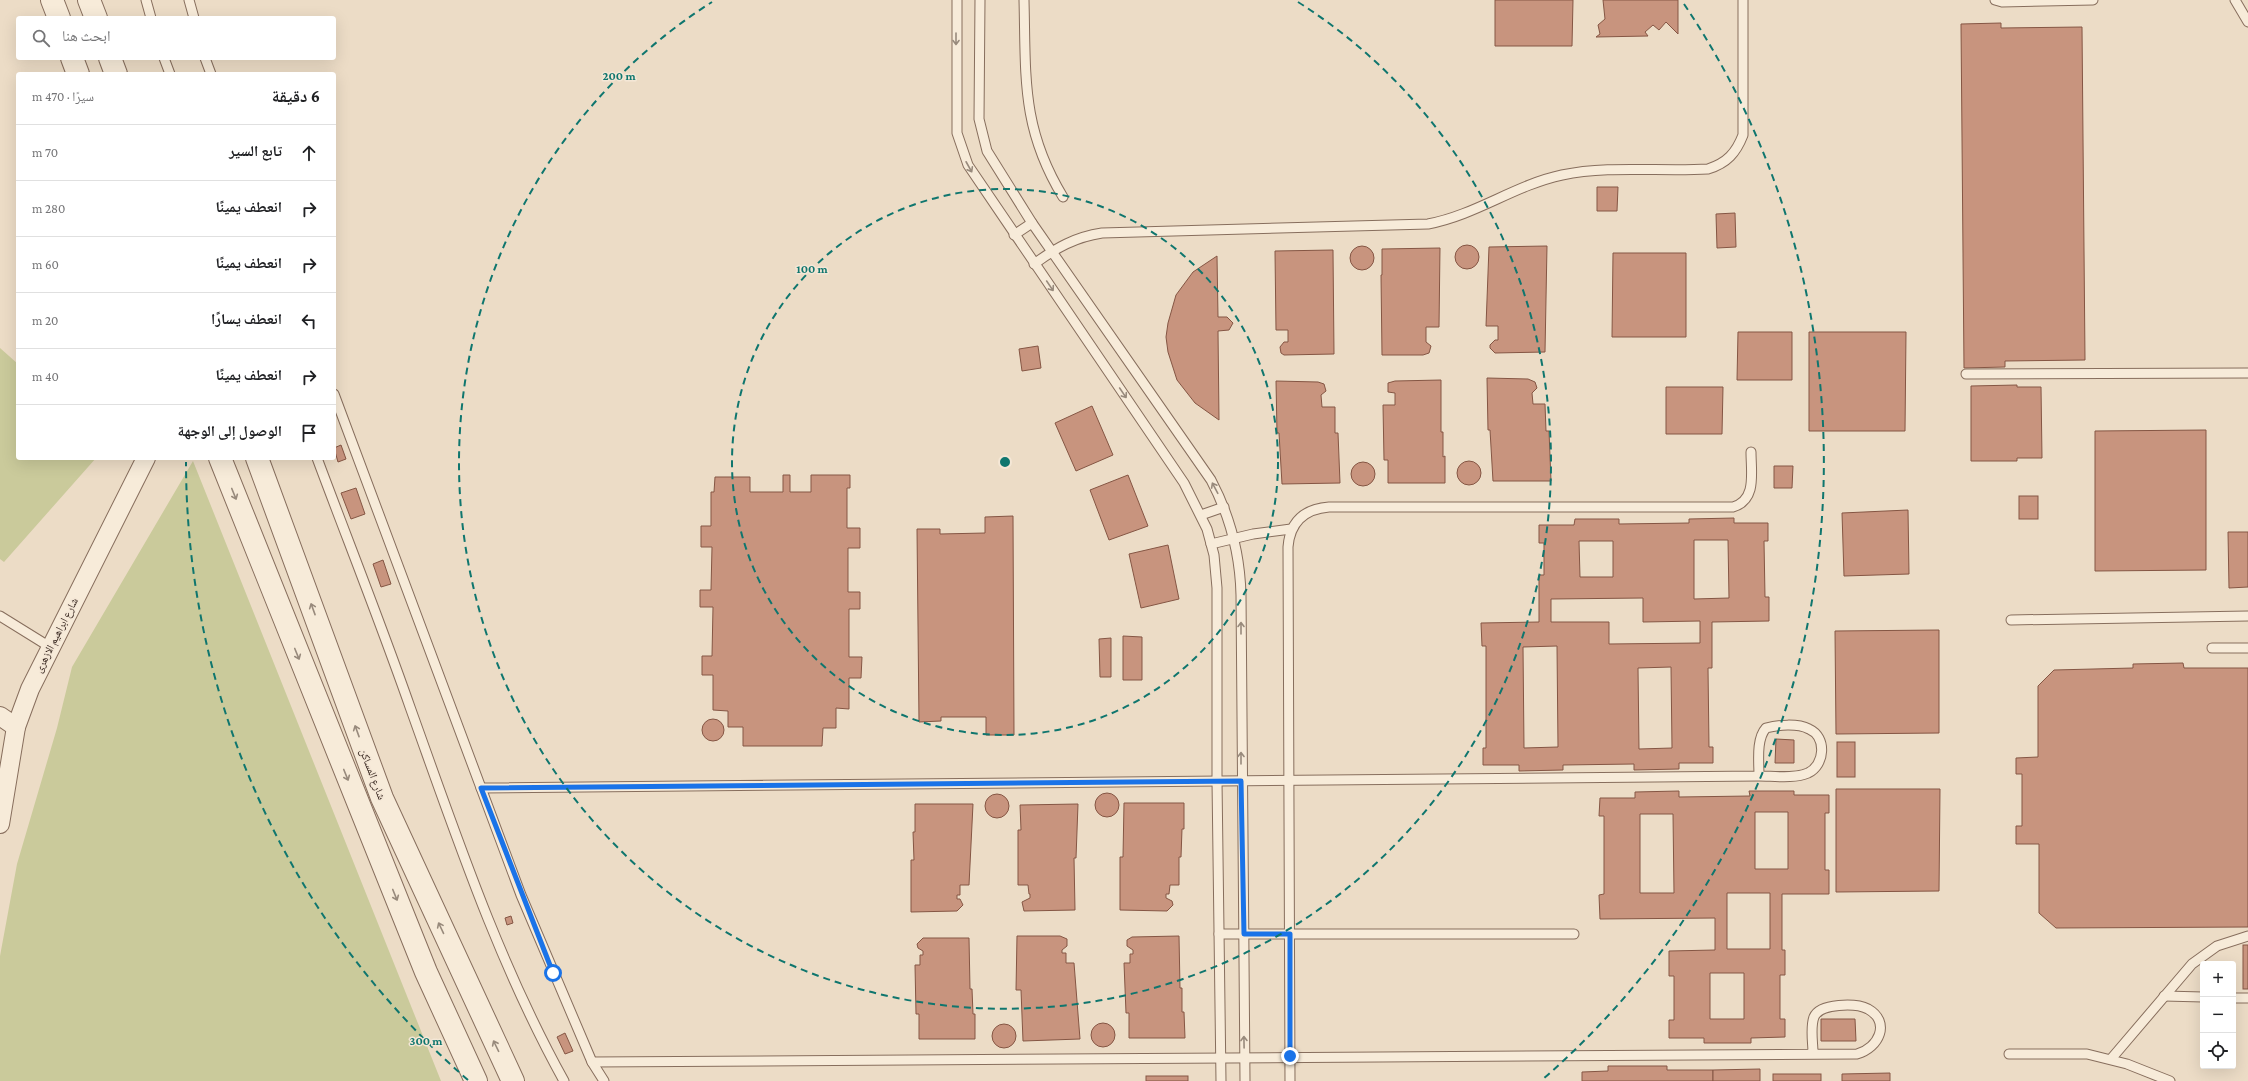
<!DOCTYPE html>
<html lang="ar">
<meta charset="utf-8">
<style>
:root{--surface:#fff;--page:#f2f2f2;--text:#202124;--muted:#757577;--line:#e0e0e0}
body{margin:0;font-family:"Crimson Pro","Noto Naskh Arabic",serif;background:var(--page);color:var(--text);direction:rtl}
.controls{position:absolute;right:12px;bottom:12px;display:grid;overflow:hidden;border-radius:4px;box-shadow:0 4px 16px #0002}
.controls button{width:36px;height:36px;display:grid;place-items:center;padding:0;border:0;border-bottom:1px solid var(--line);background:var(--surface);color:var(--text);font:20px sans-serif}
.stop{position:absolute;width:12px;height:12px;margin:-9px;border:3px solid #1a73e8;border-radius:50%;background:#fff}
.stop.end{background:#1a73e8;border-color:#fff;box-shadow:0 1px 4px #0008}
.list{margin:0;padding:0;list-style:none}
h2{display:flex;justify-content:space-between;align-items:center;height:52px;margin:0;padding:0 16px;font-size:17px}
h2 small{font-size:13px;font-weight:400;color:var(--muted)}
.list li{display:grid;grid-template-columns:26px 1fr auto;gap:12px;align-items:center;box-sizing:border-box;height:56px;padding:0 16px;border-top:1px solid var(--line)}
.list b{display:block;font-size:15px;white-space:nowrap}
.list em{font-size:13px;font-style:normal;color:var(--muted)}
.icon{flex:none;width:22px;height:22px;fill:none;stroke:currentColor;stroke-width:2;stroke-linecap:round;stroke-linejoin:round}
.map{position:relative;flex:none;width:2248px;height:1081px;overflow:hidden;direction:ltr}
.search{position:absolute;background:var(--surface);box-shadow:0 4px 16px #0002;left:16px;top:16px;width:320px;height:44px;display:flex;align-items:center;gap:10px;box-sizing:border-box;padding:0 14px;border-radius:4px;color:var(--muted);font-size:15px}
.panel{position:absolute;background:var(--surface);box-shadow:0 4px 16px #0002;left:16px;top:72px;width:320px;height:388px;border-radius:4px;direction:rtl}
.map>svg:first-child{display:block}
.green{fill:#caca9b}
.building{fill:#c8947e;stroke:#855644;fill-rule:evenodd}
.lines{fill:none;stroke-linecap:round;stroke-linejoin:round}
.service-casing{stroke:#876e5d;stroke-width:11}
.minor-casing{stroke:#876e5d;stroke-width:20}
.tertiary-casing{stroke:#876e5d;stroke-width:24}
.service{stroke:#f7ebd9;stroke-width:9}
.minor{stroke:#f7ebd9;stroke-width:18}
.tertiary{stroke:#f7ebd9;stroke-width:22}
.oneway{stroke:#988a7c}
.route{stroke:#1a73e8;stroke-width:5}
.ring{fill:none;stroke:#0f766e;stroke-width:2;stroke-dasharray:7 5}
.labels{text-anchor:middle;stroke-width:3;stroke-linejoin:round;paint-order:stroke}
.street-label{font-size:11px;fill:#382820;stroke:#f4e7d6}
.centre{fill:#0f766e;stroke:#f4e7d6;stroke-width:2}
.ring-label{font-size:12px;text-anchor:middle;font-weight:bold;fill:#0f766e;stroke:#f4e7d6;stroke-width:3;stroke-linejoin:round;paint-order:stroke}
</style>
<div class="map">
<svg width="2248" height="1081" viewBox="0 0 2248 1081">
<rect width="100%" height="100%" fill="#ecdcc6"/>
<g class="green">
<polygon points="0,348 18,364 18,458 96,458 4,562 0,559"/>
<polygon points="193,461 441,1081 0,1081 0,956 17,864 57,728 72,667"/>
</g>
<g class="building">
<polygon points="1495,0 1573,0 1572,46 1495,46"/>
<polygon points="1603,0 1678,0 1678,34 1666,22 1659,30 1653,25 1645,32 1648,36 1596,37 1600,34 1598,25 1605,19"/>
<polygon points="2001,23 2001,28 2082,27 2085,360 2005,361 2005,367 1964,368 1961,24"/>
<polygon points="1597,187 1618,187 1617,211 1597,211"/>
<polygon points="1735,213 1736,247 1717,248 1716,214"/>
<circle cx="1467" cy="257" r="12"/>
<circle cx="1362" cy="258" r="12"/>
<polygon points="1547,246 1545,352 1495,353 1490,348 1490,345 1495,340 1498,340 1498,326 1486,326 1489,247"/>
<polygon points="1440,248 1439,327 1426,327 1426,342 1431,346 1429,353 1423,355 1382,355 1381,275 1382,275 1382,249"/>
<polygon points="1333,250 1334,354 1284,355 1281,353 1280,347 1284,342 1288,342 1288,330 1276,330 1275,251"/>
<polygon points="1613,253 1686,253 1686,337 1612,337"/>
<polygon points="1217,256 1218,317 1227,317 1233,323 1229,330 1218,331 1219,420 1195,403 1177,380 1168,352 1166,337 1168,323 1176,295 1193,272"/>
<polygon points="1738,332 1792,332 1792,380 1737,380"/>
<polygon points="1809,332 1906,332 1905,431 1809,431"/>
<polygon points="1038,346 1041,368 1022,371 1019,349"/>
<polygon points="1487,378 1528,379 1535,382 1537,388 1532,393 1533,404 1545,404 1546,431 1549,431 1551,481 1493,481 1490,430 1488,430"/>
<polygon points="1441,380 1441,432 1443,432 1443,457 1445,456 1445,483 1388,483 1388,460 1384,460 1383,405 1395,405 1395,393 1388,392 1388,383 1395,381"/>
<polygon points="1276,381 1318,382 1324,384 1326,391 1321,395 1322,407 1335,407 1335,433 1338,433 1340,483 1282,484 1279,433 1277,433"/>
<polygon points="2017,385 2017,387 2041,387 2042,458 2017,458 2017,461 1971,461 1971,386"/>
<polygon points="1666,387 1723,387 1722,434 1666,434"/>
<polygon points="1092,406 1113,455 1076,471 1055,423"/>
<polygon points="2206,430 2206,570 2095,571 2095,431"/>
<polygon points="341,445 346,459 338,462 334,448"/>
<circle cx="1469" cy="473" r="12"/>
<circle cx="1363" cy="474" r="12"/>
<polygon points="1774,466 1793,466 1792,488 1774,488"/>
<polygon points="783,475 790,475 790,492 811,492 811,475 850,475 850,488 847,488 847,528 860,528 860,548 848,548 848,592 860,592 860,609 849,609 849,657 862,657 861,678 849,678 849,709 836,708 836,728 823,728 822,746 743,746 743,727 728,727 728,711 713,710 713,675 702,675 702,656 712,656 713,607 700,607 700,590 711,590 712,547 701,547 701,526 711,526 711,492 714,492 715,477 750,477 750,492 783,492"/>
<polygon points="1128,475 1148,526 1109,540 1090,490"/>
<polygon points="356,488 365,514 351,519 341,493"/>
<rect x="2019" y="496" width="19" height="23"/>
<polygon points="1908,510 1909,574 1844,576 1842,513"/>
<polygon points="1013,516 1014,735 986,735 986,717 941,717 941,721 919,722 917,529 940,529 940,534 985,533 985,517"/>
<path d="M1734,518V523H1768V541H1764L1765,597H1769V621L1712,622V668H1708L1709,747H1713V763H1679V769L1634,770V764L1563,765V770L1519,771V765H1483V748H1486V646H1482L1481,623L1539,622V575H1544V543H1539V525H1574L1575,519H1619V524L1689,523V519ZM1694,540H1728L1729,598L1694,599ZM1579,541H1613V577H1580ZM1643,598V622L1700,621V643L1609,644V622H1551V599ZM1557,646L1558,747L1524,748L1523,647ZM1671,667L1672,748L1639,749L1638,668Z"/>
<polygon points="2228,532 2248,532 2248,587 2229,588"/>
<polygon points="1168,545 1179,599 1141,608 1129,554"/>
<polygon points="383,560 391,584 381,587 373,564"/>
<polygon points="1939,630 1939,733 1836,734 1835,631"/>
<polygon points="1123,636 1142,637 1142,680 1123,680"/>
<polygon points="1111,638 1111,677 1100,677 1099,639"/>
<polygon points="2183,663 2184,668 2248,668 2248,927 2056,928 2039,913 2039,844 2016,844 2016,826 2022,826 2022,774 2016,774 2016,758 2038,757 2038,686 2054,670 2133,668 2133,664"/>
<circle cx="713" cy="730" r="11"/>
<polygon points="1776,739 1794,740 1794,763 1775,763"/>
<rect x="1837" y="742" width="18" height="35"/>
<polygon points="1836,789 1940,789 1939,891 1836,892"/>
<path d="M1679,791V797L1750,796L1749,791H1794V795H1829V813H1825V870H1829V894H1782V950H1785V975H1780V1019H1785V1037L1751,1038V1043H1704V1038H1669V1020H1674V976H1669V951L1715,950V918L1600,919L1599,895L1604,894V816H1599L1600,798H1635V792ZM1755,812H1788V869H1755ZM1640,814H1673L1674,893H1640ZM1727,893H1770V949H1727ZM1710,973H1744V1019H1710Z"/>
<circle cx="1107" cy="805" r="12"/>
<circle cx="997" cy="806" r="12"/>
<polygon points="1124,803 1184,803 1184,829 1182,829 1181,857 1179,857 1179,885 1170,885 1169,894 1166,894 1166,898 1172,901 1173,905 1167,911 1120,910 1120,857 1123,857"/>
<polygon points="915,804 973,804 969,885 960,885 960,895 957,895 957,899 960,899 963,905 957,911 911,912 911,860 914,860 913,832 915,832"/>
<polygon points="1078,804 1076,858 1074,858 1075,910 1024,911 1022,902 1030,898 1030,894 1029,894 1028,885 1018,885 1018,830 1021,830 1020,805"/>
<polygon points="511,916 513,923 507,925 505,918"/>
<polygon points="1017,936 1060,936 1067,939 1067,946 1062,950 1062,953 1066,953 1066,963 1074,963 1080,1039 1023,1041 1021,990 1016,990"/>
<polygon points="1179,936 1180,988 1182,988 1182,1012 1184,1012 1185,1038 1129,1038 1129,1013 1126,1013 1124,963 1130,963 1130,954 1133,954 1133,950 1127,946 1127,940 1132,937"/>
<polygon points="923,938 969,938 970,989 972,989 973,1014 975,1014 975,1039 919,1039 919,1014 916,1014 915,965 920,965 920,955 923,955 923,951 918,948 917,944"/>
<rect x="2243" y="945" width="5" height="44"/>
<polygon points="1821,1019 1855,1019 1856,1041 1821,1041"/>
<circle cx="1103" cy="1035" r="12"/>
<circle cx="1004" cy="1036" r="12"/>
<polygon points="565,1033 573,1051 565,1054 557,1037"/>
<polygon points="1608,1066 1667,1066 1667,1070 1713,1070 1713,1081 1582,1081 1582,1072 1608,1071"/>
<polygon points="1760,1069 1760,1081 1713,1081 1713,1070"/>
<polygon points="1890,1073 1890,1081 1842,1081 1842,1074"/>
<rect x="1773" y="1074" width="48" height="7"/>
<rect x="1146" y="1076" width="42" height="5"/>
</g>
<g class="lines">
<g class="service-casing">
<g id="service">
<polyline points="146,0 151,18"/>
<polyline points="189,0 194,18"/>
<polyline points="957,0 957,133 968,165 1184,483 1207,529 1214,555 1217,588 1217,781 1221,1081"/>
<path d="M980,0L979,119L987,151L1032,223L1211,480C1230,516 1240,553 1241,595L1245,1081"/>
<path d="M1024,0C1026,77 1021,128 1063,197"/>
<polyline points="1995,0 2002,2 2093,0"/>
<polyline points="2235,0 2248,22"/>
<polyline points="164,58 170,74"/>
<polyline points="205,58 211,74"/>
<polyline points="1014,235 1032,223"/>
<path d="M1034,264C1056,248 1075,237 1102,233L1428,224C1476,215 1515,185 1562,175C1609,165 1661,172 1708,169C1727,163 1736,153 1743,135V0"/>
<polyline points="1966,374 2248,373"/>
<polyline points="334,394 521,895 592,1062 604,1081"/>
<path d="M317,458C348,541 381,624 410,707C456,835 498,962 564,1081"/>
<polyline points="1201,515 1224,507"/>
<polyline points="1211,544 1253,534 1291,529"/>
<polyline points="0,616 50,647"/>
<polyline points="2011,620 2248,616"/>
<polyline points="2212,648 2248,648"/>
<path d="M481,788L1759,776C1773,776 1794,779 1808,773C1825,765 1827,737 1809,729C1797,723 1778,725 1766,728C1756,739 1759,762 1759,776"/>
<polyline points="1219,934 1574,934"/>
<polyline points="2164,996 2203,997"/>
<polyline points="2233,998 2248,998"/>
<polyline points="2009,1054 2087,1054 2127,1064 2170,1081"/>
<polyline points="2111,1059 2192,964 2217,946 2248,936"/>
<path d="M592,1062L1857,1054C1879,1048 1891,1022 1868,1009C1856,1003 1820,1003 1814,1017C1810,1027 1813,1043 1813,1053"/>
<path d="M1290,1081L1288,547C1290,522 1304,509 1329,507H1733C1757,500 1751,473 1751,452"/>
</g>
</g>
<g class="minor-casing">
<g id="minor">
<polyline points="0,716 16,727"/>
<polyline points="0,824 16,727 30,689 146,458"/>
</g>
</g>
<g class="tertiary-casing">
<g id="tertiary">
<polyline points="52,0 59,18"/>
<polyline points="89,0 96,18"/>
<polyline points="72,58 78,74"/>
<polyline points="110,58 116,74"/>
<polyline points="220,458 426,972 476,1081"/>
<polyline points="257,458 382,798 513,1081"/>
</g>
</g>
<use href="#service" class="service"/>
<use href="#minor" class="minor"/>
<use href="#tertiary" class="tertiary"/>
</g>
<defs><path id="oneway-shaft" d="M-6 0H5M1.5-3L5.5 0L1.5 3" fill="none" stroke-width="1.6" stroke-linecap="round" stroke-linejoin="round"/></defs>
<g class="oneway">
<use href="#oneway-shaft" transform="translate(956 39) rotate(90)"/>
<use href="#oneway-shaft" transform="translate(969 167) rotate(61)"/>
<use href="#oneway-shaft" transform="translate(1050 286) rotate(56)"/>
<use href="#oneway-shaft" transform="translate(1123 393) rotate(56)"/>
<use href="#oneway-shaft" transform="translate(1215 488) rotate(-118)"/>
<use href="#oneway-shaft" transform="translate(234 494) rotate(68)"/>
<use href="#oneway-shaft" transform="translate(313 609) rotate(-110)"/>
<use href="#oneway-shaft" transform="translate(1241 628) rotate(-90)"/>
<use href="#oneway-shaft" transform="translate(297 654) rotate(68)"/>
<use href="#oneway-shaft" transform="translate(357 731) rotate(-110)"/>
<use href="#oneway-shaft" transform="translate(1241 758) rotate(-90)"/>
<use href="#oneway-shaft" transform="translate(346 775) rotate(68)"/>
<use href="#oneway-shaft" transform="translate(395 895) rotate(68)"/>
<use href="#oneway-shaft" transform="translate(441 928) rotate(-115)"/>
<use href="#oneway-shaft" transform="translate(1244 1042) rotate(-91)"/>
<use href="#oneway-shaft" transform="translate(496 1046) rotate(-116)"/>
</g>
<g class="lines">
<polyline class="route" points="553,973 481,788 1241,781 1244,934 1290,934 1290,1056"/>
</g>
<g class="ring">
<circle cx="1005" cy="462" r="273"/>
<path d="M1298 2A546 546 0 1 1 712 2"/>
<path d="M468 1080A819 819 0 0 1 186 462M1684 4A819 819 0 0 1 1542 1080"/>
</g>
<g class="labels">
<g class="street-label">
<text transform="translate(56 635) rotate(-63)" y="4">شارع ابراهيم الازهرى</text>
<text transform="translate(373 774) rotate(69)" y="4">شارع المساكن</text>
</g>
</g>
<circle cx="1005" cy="462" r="6" class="centre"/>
<g class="ring-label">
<text x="619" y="80">200 m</text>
<text x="812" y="273">100 m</text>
<text x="426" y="1045">300 m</text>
</g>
</svg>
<div class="controls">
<button>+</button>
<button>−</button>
<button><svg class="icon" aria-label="locate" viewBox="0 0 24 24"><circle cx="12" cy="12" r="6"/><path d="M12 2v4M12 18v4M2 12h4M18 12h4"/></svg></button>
</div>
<div class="stop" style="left:553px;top:973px"></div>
<div class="stop end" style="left:1290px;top:1056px"></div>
<div class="search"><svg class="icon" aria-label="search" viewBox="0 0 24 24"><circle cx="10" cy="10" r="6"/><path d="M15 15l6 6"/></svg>ابحث هنا</div>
<section class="panel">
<h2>6 دقيقة<small>سيرًا · 470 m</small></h2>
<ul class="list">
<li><svg class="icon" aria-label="ahead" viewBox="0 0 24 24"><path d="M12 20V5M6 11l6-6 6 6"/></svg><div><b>تابع السير</b></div><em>70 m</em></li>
<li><svg class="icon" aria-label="right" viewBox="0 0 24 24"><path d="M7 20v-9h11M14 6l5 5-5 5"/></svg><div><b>انعطف يمينًا</b></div><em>280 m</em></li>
<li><svg class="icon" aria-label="right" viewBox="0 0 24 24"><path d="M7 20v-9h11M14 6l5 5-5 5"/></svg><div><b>انعطف يمينًا</b></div><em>60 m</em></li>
<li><svg class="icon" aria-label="left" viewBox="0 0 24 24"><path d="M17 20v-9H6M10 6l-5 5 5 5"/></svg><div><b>انعطف يسارًا</b></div><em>20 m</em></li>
<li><svg class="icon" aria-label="right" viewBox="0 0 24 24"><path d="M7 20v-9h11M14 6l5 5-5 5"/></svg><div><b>انعطف يمينًا</b></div><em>40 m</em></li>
<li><svg class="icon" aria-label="arrive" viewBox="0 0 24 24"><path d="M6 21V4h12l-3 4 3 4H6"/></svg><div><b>الوصول إلى الوجهة</b></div></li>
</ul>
</section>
</div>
